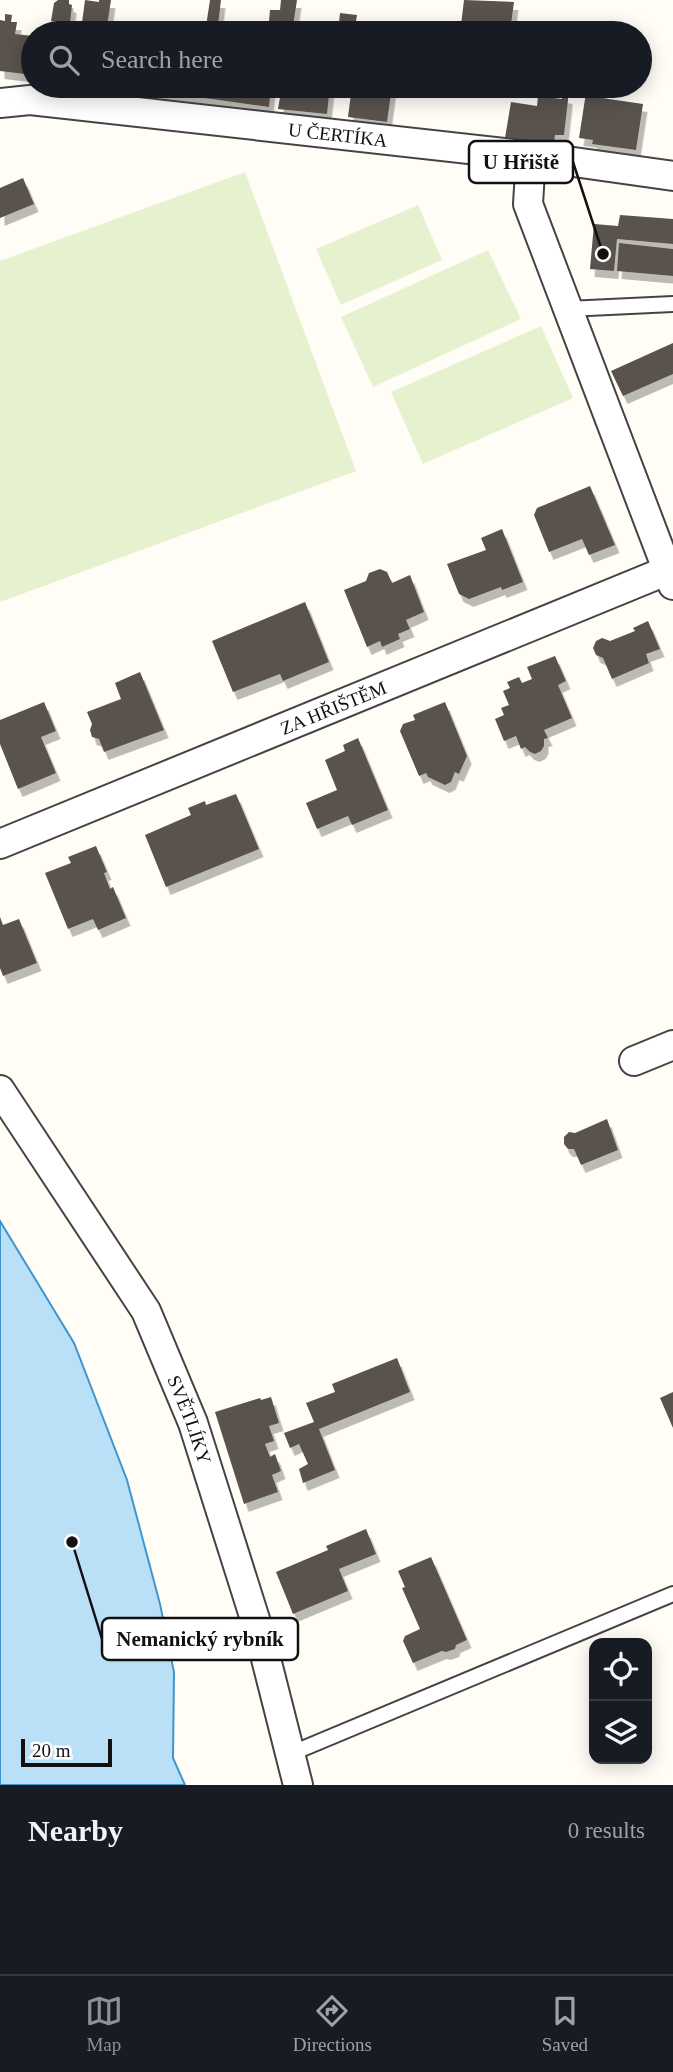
<!DOCTYPE html>
<meta charset="utf-8">
<style>
:root{--surface:#171b24;--page:#20242c;--text:#f1f3f6;--muted:#9ea1a6;--line:#363941;--accent:#8c9099}
body{margin:0;font-family:Georgia,serif;background:var(--page);color:var(--text)}
.controls{position:absolute;right:21px;bottom:21px;display:grid;overflow:hidden;border-radius:14px;box-shadow:0 4px 18px #0003}
.controls button{width:63px;height:63px;display:grid;place-items:center;padding:0;border:0;border-bottom:2px solid var(--line);background:var(--surface);color:var(--text);font:35px sans-serif}
.scale{position:absolute;left:21px;bottom:18px;width:91px;box-sizing:border-box;padding-left:7px;border:4px solid #111;border-top:0;font-size:19px;line-height:24px;white-space:nowrap;color:#111;-webkit-text-stroke:5px #fff;paint-order:stroke}
.list{margin:0;padding:0;list-style:none}
h2{display:flex;justify-content:space-between;align-items:center;height:91px;margin:0;padding:0 28px;font-size:30px}
h2 small{font-size:23px;font-weight:400;color:var(--muted)}
.icon{flex:none;width:38px;height:38px;fill:none;stroke:currentColor;stroke-width:2;stroke-linecap:round;stroke-linejoin:round}
.map{position:relative;flex:none;width:673px;height:1785px;overflow:hidden}
.search{position:absolute;background:var(--surface);box-shadow:0 4px 18px #0003;left:21px;right:21px;top:21px;height:77px;display:flex;align-items:center;gap:18px;box-sizing:border-box;padding:0 24px;border-radius:38px;color:var(--muted);font-size:26px}
.sheet{height:189px;background:var(--surface)}
nav{display:flex;justify-content:space-around;align-items:center;box-sizing:border-box;height:98px;border-top:2px solid var(--line);background:var(--surface);font-size:19px;color:var(--muted)}
nav a{display:grid;justify-items:center;gap:4px}
nav .on{color:var(--accent)}
.map>svg:first-child{display:block}
.pitch{fill:#e6f2cf}
.water{fill:#b9e0f7;stroke:#3f96cf;stroke-width:2}
.building{fill:#5a524d;filter:url(#shadow)}
.lines{fill:none;stroke-linecap:round;stroke-linejoin:round}
.lane-casing{stroke:#444;stroke-width:18}
.street-casing{stroke:#444;stroke-width:32}
.lane{stroke:#fff;stroke-width:14}
.street{stroke:#fff;stroke-width:28}
.labels{text-anchor:middle;stroke-width:7;stroke-linejoin:round;paint-order:stroke}
.street-label{font-size:19px;fill:#111;stroke:#fff}
.leader{fill:none;stroke:#111;stroke-width:2.5}
.callout-dot{fill:#111;stroke:#fff;stroke-width:2.5}
.callout{fill:#fff;stroke:#111;stroke-width:2.5}
.callout-label{font-size:21px;text-anchor:middle;font-weight:bold;fill:#111}
</style>
<div class="map">
<svg width="673" height="1785" viewBox="0 0 673 1785">
<defs>
<filter id="shadow"><feDropShadow dx="4.5" dy="8" stdDeviation="0" flood-color="#0004"/></filter>
</defs>
<rect width="100%" height="100%" fill="#fffdf5"/>
<g class="pitch">
<polygon points="245,172 356,471 0,602 0,261"/>
<polygon points="418,205 442,260 341,305 316,249"/>
<polygon points="488,250 521,319 373,387 341,317"/>
<polygon points="541,326 573,398 423,464 391,392"/>
</g>
<polygon class="water" points="0,1221 74,1343 127,1480 160,1604 174,1672 173,1758 185,1785 0,1785"/>
<g class="building">
<polygon points="58,0 69,0 69,4 72,5 70,24 51,21 54,3"/>
<polygon points="85,0 99,2 99,0 111,0 106,33 87,33 88,24 82,23"/>
<polygon points="210,0 221,0 217,33 205,33"/>
<polygon points="281,0 297,0 292,33 268,33 270,10 280,10"/>
<polygon points="464,0 514,2 511,24 506,24 504,33 460,33"/>
<polygon points="340,13 357,15 354,33 338,33"/>
<polygon points="5,14 12,15 11,22 17,22 15,34 33,36 33,75 0,71 0,20 5,21"/>
<polygon points="127,86 271,86 269,107 127,87"/>
<polygon points="282,86 330,86 327,114 278,109"/>
<polygon points="352,86 392,86 387,122 348,117"/>
<polygon points="587,86 603,86 602,98 643,104 636,150 592,144 593,140 579,138"/>
<polygon points="562,95 568,96 568,100 564,135 555,135 554,144 505,138 511,102 537,106 538,96 562,99"/>
<polygon points="23,178 34,204 0,218 0,188"/>
<polygon points="620,215 673,219 673,244 617,239 614,271 590,269 594,224 618,226"/>
<polygon points="619,243 673,249 673,276 617,271"/>
<polygon points="673,343 673,374 623,396 611,371"/>
<polygon points="590,486 615,545 589,555 582,539 549,552 534,515 537,508"/>
<polygon points="502,529 523,582 502,590 501,587 469,599 459,594 447,564 486,550 481,538"/>
<polygon points="380,569 387,572 392,583 410,575 424,612 406,620 410,629 398,634 400,639 382,647 380,641 367,647 344,590 366,581 369,573"/>
<polygon points="305,602 329,662 283,681 280,674 233,692 212,641"/>
<polygon points="648,621 660,649 646,654 649,663 612,679 603,658 596,655 593,648 596,641 602,638 610,641 635,631 633,628"/>
<polygon points="555,656 566,681 558,685 572,718 544,730 548,738 544,739 544,746 541,751 535,754 530,752 525,747 521,749 516,736 504,741 495,719 504,715 501,708 509,705 503,691 510,688 507,682 519,677 522,683 532,679 527,667"/>
<polygon points="140,672 164,730 104,752 99,739 92,737 90,730 92,724 87,712 121,699 115,683"/>
<polygon points="44,702 56,731 41,737 56,773 18,789 0,744 0,720"/>
<polygon points="445,702 467,756 459,774 455,772 451,782 445,785 428,777 426,773 419,776 400,731 403,724 415,720 413,715"/>
<polygon points="358,738 388,810 352,825 348,816 317,829 306,803 337,790 325,760 345,751 343,745"/>
<polygon points="236,794 259,849 166,887 145,835 191,815 188,808 205,801 206,805"/>
<polygon points="96,846 107,872 104,873 110,889 113,887 126,918 98,930 93,919 68,929 45,873 71,863 68,857"/>
<polygon points="0,917 3,925 19,919 37,963 3,976 0,968"/>
<polygon points="607,1119 618,1150 581,1165 574,1149 568,1149 564,1144 564,1137 569,1132 575,1133"/>
<polygon points="397,1358 410,1392 319,1429 335,1470 303,1483 299,1469 308,1464 299,1444 290,1448 284,1433 314,1422 306,1403 335,1392 332,1384"/>
<polygon points="673,1392 673,1428 660,1398"/>
<polygon points="271,1397 279,1423 269,1426 274,1441 265,1444 270,1457 275,1454 281,1471 272,1475 278,1492 244,1504 215,1412 260,1398 261,1400"/>
<polygon points="366,1529 376,1554 339,1569 348,1591 293,1614 276,1572 328,1550 326,1546"/>
<polygon points="431,1557 467,1640 456,1645 455,1649 446,1652 442,1651 413,1663 403,1641 405,1636 420,1629 402,1588 405,1587 398,1571"/>
</g>
<g class="lines">
<g class="lane-casing">
<g id="lane">
<polyline points="567,309 673,304"/>
<polyline points="290,1754 673,1594"/>
</g>
</g>
<g class="street-casing">
<g id="street">
<path id="s1" d="M0,103L30,100L531,156L673,176"/>
<polyline points="531,156 528,204 673,585"/>
<path id="s2" d="M0,844L666,571"/>
<polyline points="634,1061 673,1045"/>
<path id="s3" d="M0,1090L146,1311L193,1423L260,1635L298,1785"/>
</g>
</g>
<use href="#lane" class="lane"/>
<use href="#street" class="street"/>
</g>
<g class="labels">
<g class="street-label">
<text dy="7" stroke="none"><textPath href="#s1" startOffset="340">U ČERTÍKA</textPath></text>
<text dy="7" stroke="none"><textPath href="#s2" startOffset="360">ZA HŘIŠTĚM</textPath></text>
<text dy="7" stroke="none"><textPath href="#s3" startOffset="382">SVĚTLÍKY</textPath></text>
</g>
</g>
<path class="leader" d="M603 254L573 162M72 1542L102 1639"/>
<g class="callout-dot">
<circle cx="603" cy="254" r="7"/>
<circle cx="72" cy="1542" r="7"/>
</g>
<g class="callout">
<rect x="469" y="141" width="104" height="42" rx="7"/>
<rect x="102" y="1618" width="196" height="42" rx="7"/>
</g>
<g class="callout-label">
<text x="521" y="169">U Hřiště</text>
<text x="200" y="1646">Nemanický rybník</text>
</g>
</svg>
<div class="controls">
<button><svg class="icon" aria-label="locate" viewBox="0 0 24 24"><circle cx="12" cy="12" r="6"/><path d="M12 2v4M12 18v4M2 12h4M18 12h4"/></svg></button>
<button><svg class="icon" aria-label="layers" viewBox="0 0 24 24"><path d="M12 4l9 5-9 5-9-5zM3 14l9 5 9-5"/></svg></button>
</div>
<div class="scale">20 m</div>
<div class="search"><svg class="icon" aria-label="search" viewBox="0 0 24 24"><circle cx="10" cy="10" r="6"/><path d="M15 15l6 6"/></svg>Search here</div>
</div>
<section class="sheet">
<h2>Nearby<small>0 results</small></h2>
<ul class="list">
</ul>
</section>
<nav>
<a class="on"><svg class="icon" aria-label="map" viewBox="0 0 24 24"><path d="M3 6l6-2 6 2 6-2v14l-6 2-6-2-6 2zM9 4v14M15 6v14"/></svg>Map</a>
<a><svg class="icon" aria-label="directions" viewBox="0 0 24 24"><path d="M12 3l9 9-9 9-9-9zM9 14v-3h6M13 9l2 2-2 2"/></svg>Directions</a>
<a><svg class="icon" aria-label="saved" viewBox="0 0 24 24"><path d="M7 4h10v16l-5-4-5 4z"/></svg>Saved</a>
</nav>
